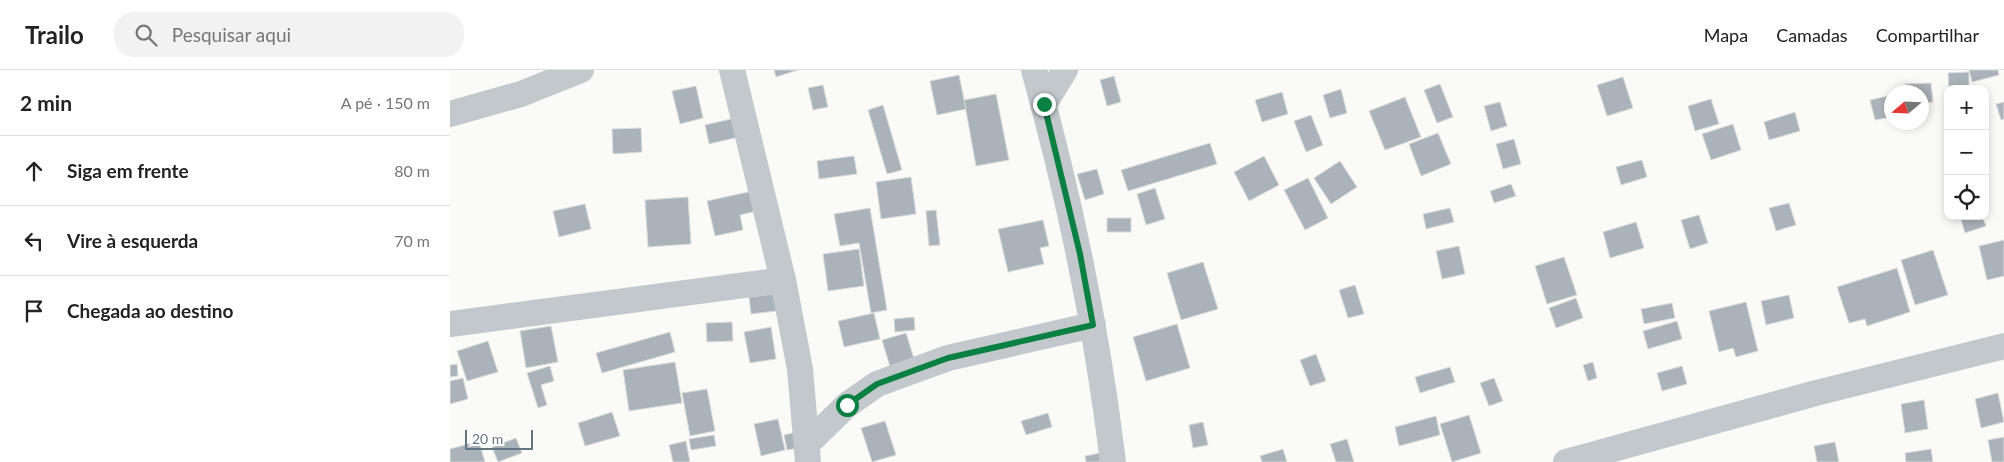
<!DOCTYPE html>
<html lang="pt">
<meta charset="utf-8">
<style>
:root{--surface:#fff;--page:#f2f2f2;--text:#222;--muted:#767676;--line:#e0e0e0}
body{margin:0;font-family:Lato,sans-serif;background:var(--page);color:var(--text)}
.controls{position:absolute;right:15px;top:15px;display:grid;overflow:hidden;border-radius:10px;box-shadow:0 2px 8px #0003}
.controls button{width:45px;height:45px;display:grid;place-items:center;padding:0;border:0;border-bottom:1px solid var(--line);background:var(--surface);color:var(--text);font:25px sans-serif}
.compass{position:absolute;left:1434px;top:15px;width:45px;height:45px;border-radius:50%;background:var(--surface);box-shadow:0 2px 8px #0003;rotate:251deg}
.scale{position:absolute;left:15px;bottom:12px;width:68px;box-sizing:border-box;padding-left:5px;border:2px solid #657683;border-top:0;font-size:14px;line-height:18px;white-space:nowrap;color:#657683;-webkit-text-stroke:4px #fff;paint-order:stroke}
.stop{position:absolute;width:15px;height:15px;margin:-11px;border:4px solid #0b8043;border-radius:50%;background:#fff}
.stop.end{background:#0b8043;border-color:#fff;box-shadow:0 1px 5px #0008}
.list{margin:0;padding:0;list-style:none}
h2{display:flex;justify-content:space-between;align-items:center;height:65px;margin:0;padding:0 20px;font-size:21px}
h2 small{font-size:16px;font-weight:400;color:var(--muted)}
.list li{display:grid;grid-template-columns:32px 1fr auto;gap:15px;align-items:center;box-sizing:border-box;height:70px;padding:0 20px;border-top:1px solid var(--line)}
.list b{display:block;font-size:19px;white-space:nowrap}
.list em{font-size:16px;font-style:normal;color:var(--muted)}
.icon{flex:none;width:28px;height:28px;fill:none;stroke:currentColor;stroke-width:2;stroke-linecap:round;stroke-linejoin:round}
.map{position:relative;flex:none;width:1554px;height:392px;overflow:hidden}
header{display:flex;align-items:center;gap:30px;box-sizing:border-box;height:70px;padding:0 25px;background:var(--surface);border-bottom:1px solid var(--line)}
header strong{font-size:24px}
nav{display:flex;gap:28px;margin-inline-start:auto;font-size:18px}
.search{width:350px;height:45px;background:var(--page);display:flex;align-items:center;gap:12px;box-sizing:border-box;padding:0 18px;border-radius:20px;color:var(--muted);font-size:19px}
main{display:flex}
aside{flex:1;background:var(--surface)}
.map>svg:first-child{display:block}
.building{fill:#aab3b9;stroke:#dcdcda}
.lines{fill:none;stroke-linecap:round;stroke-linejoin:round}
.street{stroke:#c3c8cc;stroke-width:26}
.route{stroke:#0b8043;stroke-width:6}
</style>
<header>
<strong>Trailo</strong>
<div class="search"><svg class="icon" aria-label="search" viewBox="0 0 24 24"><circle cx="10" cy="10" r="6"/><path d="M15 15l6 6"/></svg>Pesquisar aqui</div>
<nav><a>Mapa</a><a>Camadas</a><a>Compartilhar</a></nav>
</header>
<main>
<aside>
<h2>2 min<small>A pé · 150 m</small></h2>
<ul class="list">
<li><svg class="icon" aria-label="ahead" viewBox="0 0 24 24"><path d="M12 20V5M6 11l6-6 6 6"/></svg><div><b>Siga em frente</b></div><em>80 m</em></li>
<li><svg class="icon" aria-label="left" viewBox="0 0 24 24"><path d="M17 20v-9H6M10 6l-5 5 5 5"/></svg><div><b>Vire à esquerda</b></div><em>70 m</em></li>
<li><svg class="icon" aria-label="arrive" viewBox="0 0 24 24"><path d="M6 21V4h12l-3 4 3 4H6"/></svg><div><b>Chegada ao destino</b></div></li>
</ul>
</aside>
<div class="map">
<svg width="1554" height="392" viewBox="0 0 1554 392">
<rect width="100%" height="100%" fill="#fafaf8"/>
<g class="building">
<polygon points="324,0 348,0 326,7"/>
<polygon points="1519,0 1548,0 1549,5 1522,12"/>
<polygon points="1519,2 1519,19 1499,19 1498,3"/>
<polygon points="509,5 516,39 487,45 480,11"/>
<polygon points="664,6 671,32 657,36 650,10"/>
<polygon points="1173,7 1183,38 1157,46 1147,15"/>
<polygon points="1481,13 1483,32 1472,33 1472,22 1455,22 1455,14"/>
<polygon points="990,14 1003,47 987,53 974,20"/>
<polygon points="373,15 378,37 363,40 358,18"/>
<polygon points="246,16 253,48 230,54 222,21"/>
<polygon points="891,19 897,43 880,48 873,25"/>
<polygon points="832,22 838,44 812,52 805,30"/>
<polygon points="546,24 559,90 526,96 514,30"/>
<polygon points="1438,26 1442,47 1425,50 1420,30"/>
<polygon points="955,27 971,67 935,80 919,41"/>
<polygon points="1261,29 1269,54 1245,61 1238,36"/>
<polygon points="1050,32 1057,56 1041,61 1034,36"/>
<polygon points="1554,32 1554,49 1551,50 1546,34"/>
<polygon points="433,35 452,100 437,104 418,40"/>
<polygon points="1345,42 1350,61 1319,70 1314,52"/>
<polygon points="861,45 873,75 856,82 844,51"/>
<polygon points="285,48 289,67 259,74 255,55"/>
<polygon points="1283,54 1291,80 1261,90 1252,64"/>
<polygon points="191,58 192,82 163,84 162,59"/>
<polygon points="988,63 1001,94 971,106 959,74"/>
<polygon points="1064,69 1071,94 1053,99 1046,74"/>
<polygon points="760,73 767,94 678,121 671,100"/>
<polygon points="404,86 407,104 369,109 367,91"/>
<polygon points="814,86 829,115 799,131 784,102"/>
<polygon points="1192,90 1197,107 1171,115 1166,97"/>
<polygon points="890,91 907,117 881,134 864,108"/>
<polygon points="647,99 654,124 635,130 627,104"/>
<polygon points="461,107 466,144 431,149 426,112"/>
<polygon points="858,108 878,148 855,160 834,120"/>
<polygon points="1061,114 1066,126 1044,133 1040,121"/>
<polygon points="705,118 715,149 696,155 687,124"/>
<polygon points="307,120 311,140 290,145 293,160 265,166 257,131"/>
<polygon points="238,127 241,174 198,177 195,130"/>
<polygon points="1339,133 1346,155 1326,161 1319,138"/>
<polygon points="135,134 141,159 109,167 103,141"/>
<polygon points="420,138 437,240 421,243 409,173 390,176 384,144"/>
<polygon points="1000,138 1004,152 976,159 973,144"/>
<polygon points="486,140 490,175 479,176 476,141"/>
<polygon points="1249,145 1258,173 1240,179 1231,150"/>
<polygon points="1510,146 1532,146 1536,156 1515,163"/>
<rect x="657" y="148" width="24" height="14"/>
<polygon points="593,150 599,176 590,178 594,194 558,202 548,159"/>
<polygon points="1186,152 1194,178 1160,188 1153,162"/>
<polygon points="1554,170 1554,206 1537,210 1529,176"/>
<polygon points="1009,176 1015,204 992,209 986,181"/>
<polygon points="409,179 414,216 378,221 373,184"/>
<polygon points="1483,180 1498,225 1465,235 1451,190"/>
<polygon points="1114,187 1127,225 1097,234 1085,196"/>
<polygon points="753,192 768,239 731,250 717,203"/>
<polygon points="1447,198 1460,242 1417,256 1415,249 1399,253 1387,217"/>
<polygon points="905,215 914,244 898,248 889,220"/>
<polygon points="333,223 335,240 301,244 299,227"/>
<polygon points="1339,225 1344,248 1316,255 1311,231"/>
<polygon points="1126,228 1133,248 1106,258 1099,238"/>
<polygon points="1296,232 1308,281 1286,287 1283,278 1269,282 1259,241"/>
<polygon points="1222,233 1225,248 1194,254 1191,239"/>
<polygon points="424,243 430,269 394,277 388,251"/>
<polygon points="464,247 465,260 445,262 444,249"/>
<polygon points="1227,251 1232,269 1198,279 1193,261"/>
<polygon points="282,252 283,271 257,272 256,253"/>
<polygon points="727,254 740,298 696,311 683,267"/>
<polygon points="101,256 108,292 76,298 70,261"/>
<polygon points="321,257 326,289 300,293 294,262"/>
<polygon points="220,262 225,282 152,303 146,283"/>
<polygon points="456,263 465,292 441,300 432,270"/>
<polygon points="38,271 48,302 17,311 7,281"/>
<polygon points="866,284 876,311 860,316 850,290"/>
<polygon points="225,292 232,333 179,341 173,300"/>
<polygon points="1143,292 1147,308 1138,311 1133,295"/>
<polygon points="7,294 8,306 0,307 0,295"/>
<polygon points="100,296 104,311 91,315 97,335 88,338 77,303"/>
<polygon points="1232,296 1237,314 1212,321 1207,303"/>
<polygon points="1000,297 1005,312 970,323 965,307"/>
<polygon points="13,308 18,329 0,334 0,311"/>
<polygon points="1044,308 1053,331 1039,336 1030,313"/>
<polygon points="257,319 265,361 240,366 232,323"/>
<polygon points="1548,323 1554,352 1531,358 1525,329"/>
<polygon points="1474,330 1478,359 1455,363 1451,334"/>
<polygon points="162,342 170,366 135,376 128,353"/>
<polygon points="598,343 602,357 576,365 571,351"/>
<polygon points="1019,345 1031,383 1002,392 990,354"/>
<polygon points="986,346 990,365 949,376 945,357"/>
<polygon points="328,349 335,380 311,386 304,354"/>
<polygon points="435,351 446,385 422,392 411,358"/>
<polygon points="753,352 758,375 743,378 739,355"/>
<polygon points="351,361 355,377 337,380 334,365"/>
<polygon points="264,365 266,376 241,380 239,369"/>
<polygon points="1554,367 1554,392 1542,392 1538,370"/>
<polygon points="66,368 72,383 48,392 42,377"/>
<polygon points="897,369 904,392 886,392 880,374"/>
<polygon points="29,371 35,392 0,392 0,379"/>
<polygon points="236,371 240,392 223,392 219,375"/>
<polygon points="1385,372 1389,392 1367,392 1364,376"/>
<polygon points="833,379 837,392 812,392 810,386"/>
<polygon points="1481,379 1483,392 1456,392 1455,383"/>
<polygon points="650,383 652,392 636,392 635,386"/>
</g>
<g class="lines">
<g class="street">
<polyline points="282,0 333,210 350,299 358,392"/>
<path d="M584,0C620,129 647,259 663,392"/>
<polyline points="594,34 615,0"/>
<polyline points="0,44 71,24 131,0"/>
<polyline points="0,254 333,210"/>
<polyline points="357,374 397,335 427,314 498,288 643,255"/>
<polyline points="1116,392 1366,323 1554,276"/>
</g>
</g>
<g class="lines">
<polyline class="route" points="397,335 427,314 498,288 643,255 630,184 594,34"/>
</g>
</svg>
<div class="controls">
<button>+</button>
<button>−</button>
<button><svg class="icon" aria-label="locate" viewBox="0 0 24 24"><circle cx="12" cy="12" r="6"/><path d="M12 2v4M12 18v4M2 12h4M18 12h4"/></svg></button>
</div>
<svg class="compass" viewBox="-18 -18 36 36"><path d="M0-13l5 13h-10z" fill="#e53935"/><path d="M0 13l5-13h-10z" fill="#767676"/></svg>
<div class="scale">20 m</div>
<div class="stop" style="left:397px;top:335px"></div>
<div class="stop end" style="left:594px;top:34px"></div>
</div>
</main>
